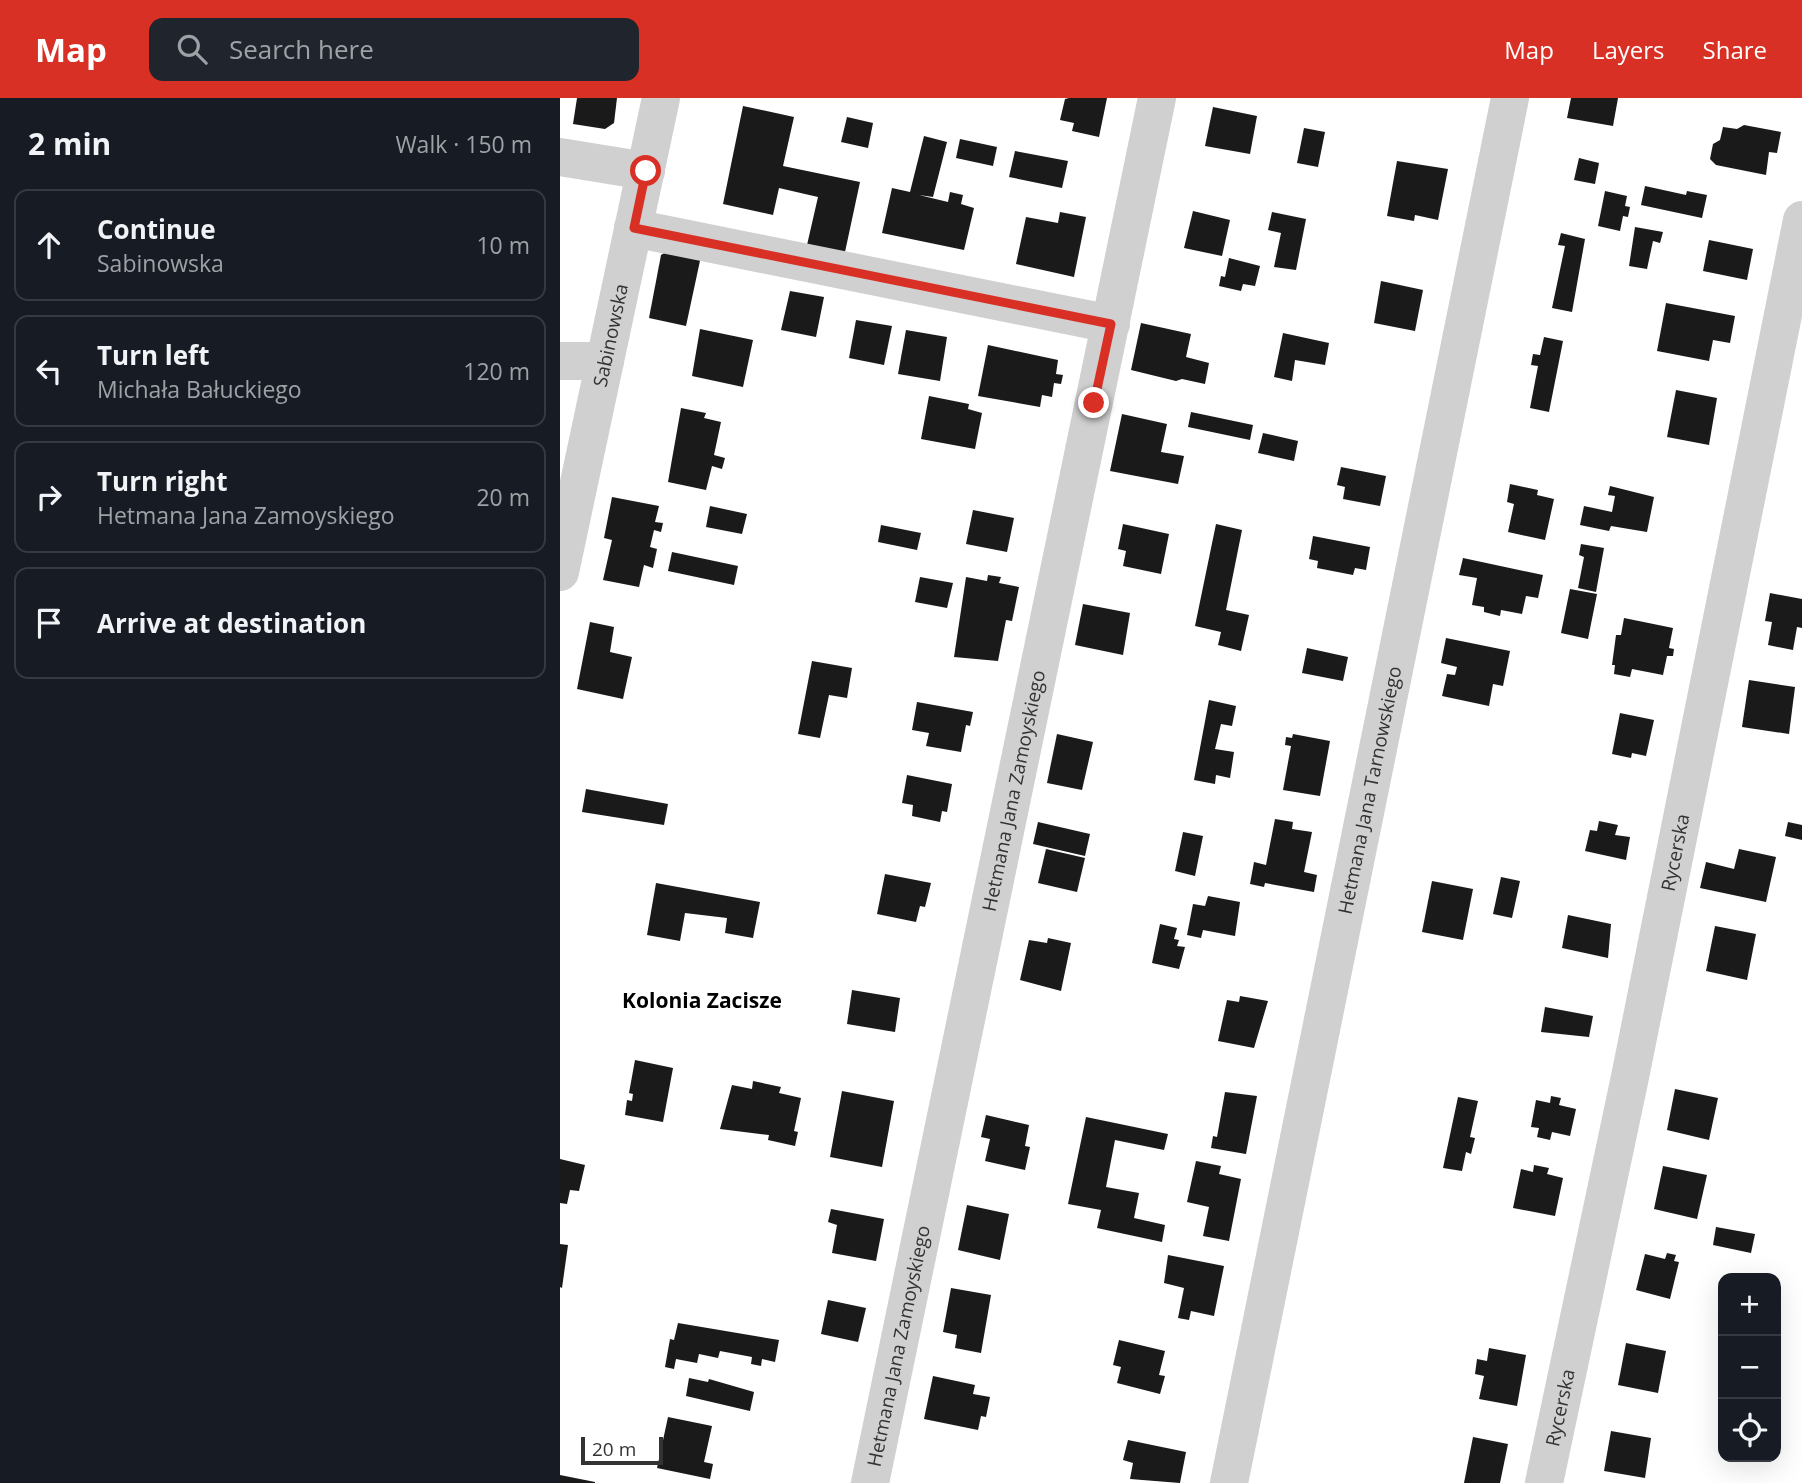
<!DOCTYPE html>
<meta charset="utf-8">
<style>
:root{--surface:#171b24;--page:#20242c;--text:#f1f3f6;--muted:#9ea1a6;--line:#363941;--accent:#d93025}
body{margin:0;font-family:"Open Sans",sans-serif;background:var(--page);color:var(--text)}
.controls{position:absolute;right:21px;bottom:21px;display:grid;overflow:hidden;border-radius:14px;box-shadow:0 7px 28px #0002}
.controls button{width:63px;height:63px;display:grid;place-items:center;padding:0;border:0;border-bottom:2px solid var(--line);background:var(--surface);color:var(--text);font:35px sans-serif}
.scale{position:absolute;left:21px;bottom:18px;width:82px;box-sizing:border-box;padding-left:7px;border:4px solid #333;border-top:0;font-size:19px;line-height:24px;white-space:nowrap;color:#333;-webkit-text-stroke:5px #fff;paint-order:stroke}
.stop{position:absolute;width:21px;height:21px;margin:-16px;border:5px solid #d93025;border-radius:50%;background:#fff}
.stop.end{background:#d93025;border-color:#fff;box-shadow:0 2px 7px #0008}
.list{margin:0;padding:0;list-style:none}
h2{display:flex;justify-content:space-between;align-items:center;height:91px;margin:0;padding:0 28px;font-size:30px}
h2 small{font-size:23px;font-weight:400;color:var(--muted)}
.list li{display:grid;grid-template-columns:46px 1fr auto;gap:21px;align-items:center;box-sizing:border-box;height:112px;margin:0 14px 14px;padding:0 14px;border:2px solid var(--line);border-radius:14px}
.list b{display:block;font-size:26px;white-space:nowrap}
.list p{margin:0;font-size:23px;white-space:nowrap;color:var(--muted)}
.list em{font-size:23px;font-style:normal;color:var(--muted)}
.icon{flex:none;width:38px;height:38px;fill:none;stroke:currentColor;stroke-width:2;stroke-linecap:round;stroke-linejoin:round}
.map{position:relative;flex:none;width:1242px;height:1385px;overflow:hidden}
header{display:flex;align-items:center;gap:42px;box-sizing:border-box;height:98px;padding:0 35px;background:var(--accent);color:#fff}
header strong{font-size:33px}
nav{display:flex;gap:38px;margin-inline-start:auto;font-size:24px}
.search{width:490px;height:63px;background:var(--page);display:flex;align-items:center;gap:18px;box-sizing:border-box;padding:0 24px;border-radius:14px;color:var(--muted);font-size:26px}
main{display:flex}
aside{flex:1;background:var(--surface)}
.map>svg:first-child{display:block}
.building{fill:#1a1a1a}
.lines{fill:none;stroke-linecap:round;stroke-linejoin:round}
.minor{stroke:#d0d0d0;stroke-width:38}
.route{stroke:#d93025;stroke-width:9}
.labels{text-anchor:middle;stroke-width:7;stroke-linejoin:round;paint-order:stroke}
.street-label{font-size:19px;fill:#333;stroke:#fff}
.neighbourhood-label{font-size:21px;font-weight:bold;fill:#000;stroke:#fff}
</style>
<header>
<strong>Map</strong>
<div class="search"><svg class="icon" aria-label="search" viewBox="0 0 24 24"><circle cx="10" cy="10" r="6"/><path d="M15 15l6 6"/></svg>Search here</div>
<nav><a>Map</a><a>Layers</a><a>Share</a></nav>
</header>
<main>
<aside>
<h2>2 min<small>Walk · 150 m</small></h2>
<ul class="list">
<li><svg class="icon" aria-label="ahead" viewBox="0 0 24 24"><path d="M12 20V5M6 11l6-6 6 6"/></svg><div><b>Continue</b><p>Sabinowska</p></div><em>10 m</em></li>
<li><svg class="icon" aria-label="left" viewBox="0 0 24 24"><path d="M17 20v-9H6M10 6l-5 5 5 5"/></svg><div><b>Turn left</b><p>Michała Bałuckiego</p></div><em>120 m</em></li>
<li><svg class="icon" aria-label="right" viewBox="0 0 24 24"><path d="M7 20v-9h11M14 6l5 5-5 5"/></svg><div><b>Turn right</b><p>Hetmana Jana Zamoyskiego</p></div><em>20 m</em></li>
<li><svg class="icon" aria-label="arrive" viewBox="0 0 24 24"><path d="M6 21V4h12l-3 4 3 4H6"/></svg><div><b>Arrive at destination</b></div></li>
</ul>
</aside>
<div class="map">
<svg width="1242" height="1385" viewBox="0 0 1242 1385">
<rect width="100%" height="100%" fill="#fff"/>
<g class="building">
<polygon points="17,0 57,0 54,25 45,31 13,26"/>
<polygon points="509,0 547,0 539,39 512,33 514,25 500,22 505,1"/>
<polygon points="1011,0 1058,0 1053,28 1007,20"/>
<polygon points="183,8 234,19 223,68 300,84 285,154 247,147 258,99 219,90 213,117 163,106"/>
<polygon points="653,9 697,18 690,56 645,48"/>
<polygon points="287,19 313,25 308,50 281,44"/>
<polygon points="1184,27 1221,34 1217,55 1209,54 1206,77 1156,67 1150,61 1153,46 1160,42 1163,29 1177,31"/>
<polygon points="744,30 765,34 758,69 737,65"/>
<polygon points="364,38 387,44 373,99 359,97 388,104 390,94 403,97 401,106 414,110 404,152 322,135 332,90 350,94"/>
<polygon points="400,41 437,49 433,68 396,60"/>
<polygon points="455,53 508,63 502,90 449,79"/>
<polygon points="1019,60 1039,65 1035,86 1014,82"/>
<polygon points="837,63 888,71 878,122 855,117 854,123 827,118"/>
<polygon points="1085,88 1126,97 1127,93 1147,97 1142,120 1081,107"/>
<polygon points="1045,93 1067,98 1065,108 1070,109 1068,119 1063,118 1060,133 1038,128"/>
<polygon points="633,113 670,122 662,158 624,150"/>
<polygon points="500,114 526,119 514,179 456,166 466,119 498,125"/>
<polygon points="712,114 746,121 736,172 714,169 721,135 708,132"/>
<polygon points="1075,129 1103,134 1100,145 1093,143 1087,171 1069,168"/>
<polygon points="1001,135 1025,141 1012,214 992,210 1005,148 998,147"/>
<polygon points="1149,142 1193,151 1187,182 1143,173"/>
<polygon points="111,151 141,158 126,228 89,220 101,157"/>
<polygon points="669,160 700,168 695,188 683,186 681,193 659,188 661,178 665,179"/>
<polygon points="821,183 863,192 855,233 814,225"/>
<polygon points="230,193 264,199 256,239 221,232"/>
<polygon points="1106,205 1175,218 1170,245 1153,242 1149,263 1097,253"/>
<polygon points="296,222 332,228 324,267 289,260"/>
<polygon points="581,225 631,236 626,259 649,265 645,286 622,281 616,283 571,272"/>
<polygon points="140,231 193,242 183,289 132,278"/>
<polygon points="346,232 387,239 380,283 338,276"/>
<polygon points="723,235 769,245 765,267 735,262 732,283 714,279"/>
<polygon points="984,239 1003,243 989,314 970,310 978,268 971,267 973,256 980,257"/>
<polygon points="428,247 498,262 496,276 503,277 501,286 494,285 492,299 482,297 480,309 418,298"/>
<polygon points="1116,292 1157,300 1149,347 1107,339"/>
<polygon points="369,298 409,306 408,311 422,315 415,351 361,341"/>
<polygon points="121,310 146,315 144,320 161,324 154,357 165,360 162,371 152,368 146,392 108,384"/>
<polygon points="631,314 693,327 690,342 628,329"/>
<polygon points="562,316 607,326 601,354 624,358 618,386 550,373"/>
<polygon points="703,335 738,343 734,363 698,355"/>
<polygon points="781,369 826,378 820,408 783,401 785,389 777,387"/>
<polygon points="950,386 978,392 977,397 994,401 985,442 948,434 954,406 947,404"/>
<polygon points="1050,388 1094,399 1087,434 1051,428 1049,433 1020,427 1024,408 1052,414 1055,398 1048,397"/>
<polygon points="52,399 99,408 95,424 103,425 101,434 94,432 90,449 97,451 93,470 84,467 79,489 43,482 52,442 44,440"/>
<polygon points="150,408 187,416 182,436 146,429"/>
<polygon points="413,412 454,420 447,454 406,446"/>
<polygon points="563,426 609,436 601,476 563,468 566,453 558,451"/>
<polygon points="656,426 682,432 666,512 689,517 681,553 658,547 661,534 635,528"/>
<polygon points="321,427 361,435 357,452 318,444"/>
<polygon points="753,438 810,449 806,472 795,470 793,477 757,470 758,463 749,461"/>
<polygon points="1021,446 1044,450 1036,494 1018,490 1024,459 1019,457"/>
<polygon points="112,454 178,468 174,487 108,473"/>
<polygon points="903,460 983,477 978,500 966,498 962,516 941,512 940,518 924,514 924,509 912,507 917,480 899,477"/>
<polygon points="428,477 441,479 439,485 459,489 452,523 446,522 438,563 394,559 406,479 427,483"/>
<polygon points="360,479 393,485 387,510 355,504"/>
<polygon points="1010,491 1037,496 1028,541 1001,535"/>
<polygon points="1210,495 1242,501 1242,530 1237,529 1233,552 1208,547 1212,524 1205,523"/>
<polygon points="523,506 570,515 563,557 515,547"/>
<polygon points="1064,520 1113,530 1109,550 1114,551 1113,558 1107,558 1103,577 1072,571 1070,579 1054,576 1055,567 1052,567 1056,537 1061,537"/>
<polygon points="30,524 54,529 50,554 72,559 63,601 17,591"/>
<polygon points="886,540 950,553 943,588 933,586 929,608 882,598 887,576 895,577 897,569 881,565"/>
<polygon points="747,550 788,559 783,583 742,575"/>
<polygon points="252,563 292,570 287,600 269,597 260,640 238,636"/>
<polygon points="1189,582 1235,589 1229,636 1182,629"/>
<polygon points="649,602 676,608 672,628 661,626 655,651 674,654 670,680 656,677 655,686 634,682"/>
<polygon points="357,604 413,614 410,628 406,627 401,654 366,648 369,635 352,632"/>
<polygon points="1060,615 1094,622 1086,658 1072,655 1071,660 1052,656"/>
<polygon points="497,636 533,644 522,692 487,685"/>
<polygon points="733,636 770,643 760,698 723,692 731,648 725,647 726,639 732,640"/>
<polygon points="347,677 392,686 387,714 382,713 380,724 352,718 353,707 342,705"/>
<polygon points="26,691 108,706 104,727 22,714"/>
<polygon points="715,721 733,724 732,731 752,734 744,774 757,777 754,794 705,785 704,789 690,786 694,764 706,767"/>
<polygon points="1039,723 1058,727 1055,737 1070,739 1066,762 1025,753 1030,732 1037,733"/>
<polygon points="478,724 530,736 525,758 473,746"/>
<polygon points="1228,724 1242,727 1242,742 1225,738"/>
<polygon points="623,734 643,738 635,778 615,773"/>
<polygon points="486,751 525,760 517,794 478,785"/>
<polygon points="1179,751 1216,759 1206,804 1140,790 1146,764 1174,771"/>
<polygon points="325,776 371,785 365,809 360,808 356,824 317,816"/>
<polygon points="941,779 960,783 952,820 933,816"/>
<polygon points="872,783 913,791 903,842 862,834"/>
<polygon points="96,785 200,804 193,840 165,835 167,820 125,815 120,843 87,837"/>
<polygon points="648,798 680,804 675,838 643,832 641,840 627,837 633,806 645,808"/>
<polygon points="1008,817 1051,826 1048,860 1002,850"/>
<polygon points="600,826 617,830 614,841 619,842 617,848 625,849 619,871 592,865"/>
<polygon points="1155,828 1196,836 1187,882 1146,873"/>
<polygon points="488,840 511,845 501,893 460,882 469,842 487,845"/>
<polygon points="292,892 340,900 335,934 287,926"/>
<polygon points="680,898 708,903 694,950 658,943 667,902 679,904"/>
<polygon points="985,909 1033,918 1029,939 981,934"/>
<polygon points="75,962 113,970 103,1024 65,1017 67,1002 72,1003 73,996 69,995"/>
<polygon points="193,983 221,989 219,995 241,1000 234,1033 238,1034 235,1048 208,1042 209,1037 160,1031 172,987 192,991"/>
<polygon points="1115,991 1158,1000 1149,1042 1107,1032"/>
<polygon points="282,993 334,1003 322,1069 270,1059"/>
<polygon points="665,994 697,998 686,1056 651,1050 653,1038 657,1039"/>
<polygon points="991,998 1001,1000 999,1007 1016,1011 1010,1038 992,1034 990,1042 977,1039 979,1030 971,1029 976,1002 990,1005"/>
<polygon points="898,999 918,1003 910,1039 915,1040 911,1056 906,1054 902,1073 883,1070"/>
<polygon points="426,1017 469,1027 465,1048 470,1049 465,1072 425,1063 430,1041 421,1039"/>
<polygon points="526,1019 608,1036 604,1052 555,1042 546,1089 579,1095 574,1120 605,1127 602,1144 537,1130 541,1112 508,1106"/>
<polygon points="0,1061 25,1067 19,1093 10,1092 7,1106 0,1105"/>
<polygon points="636,1063 661,1068 659,1076 681,1081 669,1143 643,1138 649,1109 627,1104"/>
<polygon points="974,1067 989,1070 987,1076 1003,1080 995,1118 953,1110 961,1071 973,1074"/>
<polygon points="1103,1068 1147,1077 1137,1121 1094,1111"/>
<polygon points="407,1107 449,1116 440,1162 398,1152"/>
<polygon points="271,1111 324,1121 316,1163 272,1155 277,1127 268,1124"/>
<polygon points="1156,1129 1195,1136 1191,1155 1153,1147"/>
<polygon points="0,1146 8,1147 2,1190 0,1189"/>
<polygon points="1107,1155 1116,1157 1114,1163 1119,1164 1110,1201 1076,1192 1085,1156 1105,1161"/>
<polygon points="608,1157 664,1168 654,1218 631,1213 629,1222 618,1220 624,1190 604,1185"/>
<polygon points="391,1190 431,1197 421,1255 395,1250 397,1237 383,1234"/>
<polygon points="268,1202 306,1210 298,1244 261,1236"/>
<polygon points="118,1225 219,1242 215,1264 202,1261 201,1268 191,1266 192,1259 160,1253 158,1260 139,1256 137,1265 116,1261 114,1271 105,1269 110,1241 114,1242"/>
<polygon points="559,1242 605,1253 599,1277 605,1278 600,1296 557,1285 561,1269 553,1267"/>
<polygon points="1066,1245 1106,1253 1098,1295 1058,1287"/>
<polygon points="929,1250 966,1257 957,1308 919,1301 924,1278 915,1276 917,1261 927,1263"/>
<polygon points="373,1278 415,1287 413,1296 430,1299 426,1319 421,1318 418,1332 364,1321"/>
<polygon points="129,1280 148,1284 149,1281 194,1294 190,1313 126,1298"/>
<polygon points="108,1319 152,1328 144,1364 153,1366 150,1381 97,1370"/>
<polygon points="1051,1333 1091,1340 1085,1380 1044,1373"/>
<polygon points="913,1339 948,1346 940,1385 904,1385"/>
<polygon points="568,1342 626,1354 620,1385 570,1381 573,1365 563,1362"/>
<polygon points="0,1377 35,1384 35,1385 0,1385"/>
</g>
<g class="lines">
<g class="minor">
<polyline points="0,59 86,73"/>
<polyline points="73,130 551,226"/>
<polyline points="0,263 45,263"/>
<path id="s1" d="M0,474L101,0"/>
<path id="s2" d="M310,1385L597,0"/>
<path id="s3" d="M669,1385L950,0"/>
<path id="s4" d="M984,1385L1070,979L1242,122"/>
</g>
</g>
<g class="lines">
<polyline class="route" points="86,73 74,130 551,226 534,305"/>
</g>
<g class="labels">
<g class="street-label">
<text dy="7" stroke="none"><textPath href="#s1" startOffset="242">Sabinowska</textPath></text>
<text dy="7" stroke="none"><textPath href="#s2" startOffset="707">Hetmana Jana Zamoyskiego</textPath></text>
<text dy="7" stroke="none"><textPath href="#s3" startOffset="707">Hetmana Jana Tarnowskiego</textPath></text>
<text dy="7" stroke="none"><textPath href="#s4" startOffset="644">Rycerska</textPath></text>
<text dy="7" stroke="none"><textPath href="#s2" startOffset="140">Hetmana Jana Zamoyskiego</textPath></text>
<text dy="7" stroke="none"><textPath href="#s4" startOffset="77">Rycerska</textPath></text>
</g>
<g class="neighbourhood-label">
<text x="142" y="910">Kolonia Zacisze</text>
</g>
</g>
</svg>
<div class="controls">
<button>+</button>
<button>−</button>
<button><svg class="icon" aria-label="locate" viewBox="0 0 24 24"><circle cx="12" cy="12" r="6"/><path d="M12 2v4M12 18v4M2 12h4M18 12h4"/></svg></button>
</div>
<div class="scale">20 m</div>
<div class="stop" style="left:86px;top:73px"></div>
<div class="stop end" style="left:534px;top:305px"></div>
</div>
</main>
